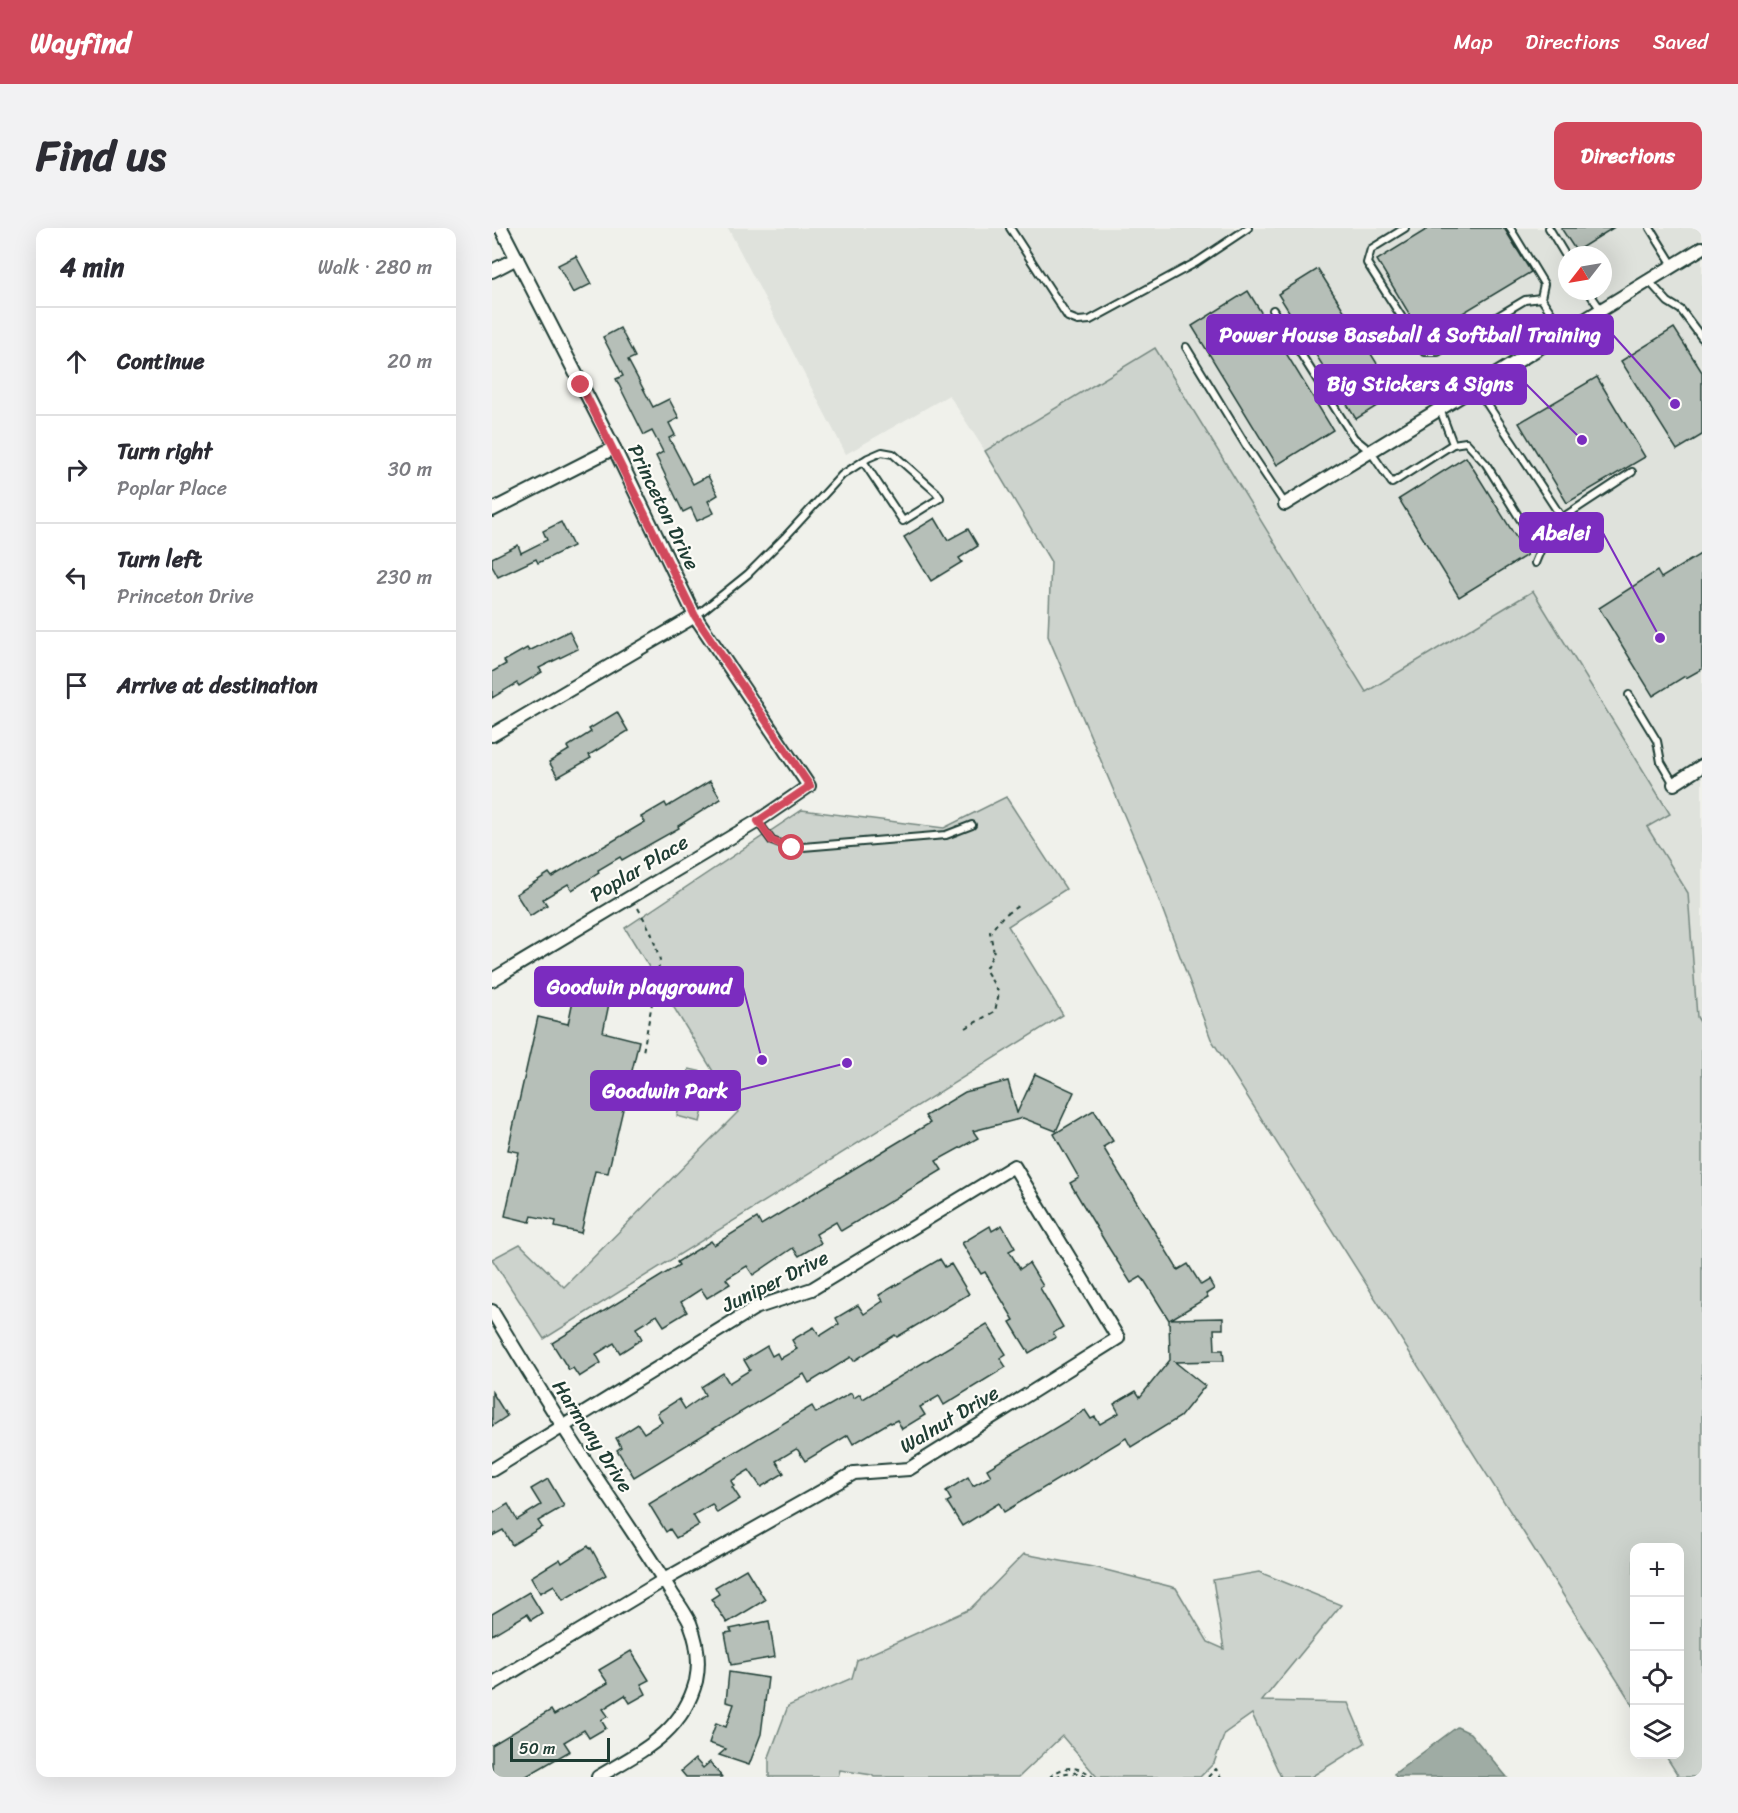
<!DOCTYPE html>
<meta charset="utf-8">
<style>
:root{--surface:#fff;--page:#f2f2f3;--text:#2b2b33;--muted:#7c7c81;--line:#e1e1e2;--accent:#d1495b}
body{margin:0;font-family:Sriracha,sans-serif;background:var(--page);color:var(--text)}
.controls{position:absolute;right:18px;bottom:18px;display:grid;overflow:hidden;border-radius:12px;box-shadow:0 6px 24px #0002}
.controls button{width:54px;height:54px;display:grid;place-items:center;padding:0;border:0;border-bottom:2px solid var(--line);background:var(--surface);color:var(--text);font:30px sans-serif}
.compass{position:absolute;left:1066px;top:18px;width:54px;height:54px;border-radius:50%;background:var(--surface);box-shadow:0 6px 24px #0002;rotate:239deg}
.scale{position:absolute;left:18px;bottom:15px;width:100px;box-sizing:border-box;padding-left:6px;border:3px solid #1f3d34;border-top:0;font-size:16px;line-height:21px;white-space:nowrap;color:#1f3d34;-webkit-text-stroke:4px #fdfcf7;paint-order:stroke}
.stop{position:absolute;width:18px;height:18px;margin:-14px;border:4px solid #d1495b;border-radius:50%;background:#fff}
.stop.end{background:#d1495b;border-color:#fff;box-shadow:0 2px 6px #0008}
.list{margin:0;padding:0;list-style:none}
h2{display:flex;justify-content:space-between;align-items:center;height:78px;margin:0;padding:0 24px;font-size:26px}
h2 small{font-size:20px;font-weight:400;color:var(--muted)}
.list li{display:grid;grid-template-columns:39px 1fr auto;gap:18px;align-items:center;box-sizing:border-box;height:108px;padding:0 24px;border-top:2px solid var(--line)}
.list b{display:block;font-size:22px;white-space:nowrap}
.list p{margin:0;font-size:20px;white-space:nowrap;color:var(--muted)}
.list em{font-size:20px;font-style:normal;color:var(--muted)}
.icon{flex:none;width:33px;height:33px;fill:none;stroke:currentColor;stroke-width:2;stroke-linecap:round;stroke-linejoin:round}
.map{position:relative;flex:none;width:1210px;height:1549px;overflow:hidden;border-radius:12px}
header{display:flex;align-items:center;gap:36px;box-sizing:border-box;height:84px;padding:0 30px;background:var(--accent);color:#fff}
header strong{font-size:28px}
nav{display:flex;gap:33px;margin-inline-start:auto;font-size:21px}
.intro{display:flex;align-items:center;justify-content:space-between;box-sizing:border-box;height:144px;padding:0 36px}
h1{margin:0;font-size:42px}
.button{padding:15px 27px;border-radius:12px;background:var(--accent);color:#fff;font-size:21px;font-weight:700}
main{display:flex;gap:36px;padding:0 36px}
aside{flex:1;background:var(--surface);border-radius:12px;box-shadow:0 6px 24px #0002}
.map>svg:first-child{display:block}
.built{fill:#dfe2dc;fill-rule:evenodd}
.green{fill:#cdd3cd;stroke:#768880;stroke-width:1.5}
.water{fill:#9faca4;stroke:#6c8077;stroke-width:1.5}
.building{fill:#b6bfb8;stroke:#1f3d34;stroke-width:1.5}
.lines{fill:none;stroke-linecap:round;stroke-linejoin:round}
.lane-casing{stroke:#1f3d34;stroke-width:10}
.street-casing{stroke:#1f3d34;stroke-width:16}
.path{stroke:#1f3d34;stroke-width:2;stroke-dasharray:4.5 4.5;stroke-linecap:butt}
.lane{stroke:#fdfcf7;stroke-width:6}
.street{stroke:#fdfcf7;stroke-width:12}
.route{stroke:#d1495b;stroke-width:8}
.labels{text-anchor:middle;stroke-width:4.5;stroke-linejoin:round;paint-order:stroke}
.street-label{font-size:20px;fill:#1f3d34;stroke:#fdfcf7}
.leader{fill:none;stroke:#7b2cbf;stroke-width:2}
.callout-dot{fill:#7b2cbf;stroke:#fdfcf7;stroke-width:2}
.callout{fill:#7b2cbf;stroke:#7b2cbf;stroke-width:2}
.callout-label{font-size:21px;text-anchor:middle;font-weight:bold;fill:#fff}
</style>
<header>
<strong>Wayfind</strong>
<nav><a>Map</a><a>Directions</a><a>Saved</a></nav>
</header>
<div class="intro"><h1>Find us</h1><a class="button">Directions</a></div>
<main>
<aside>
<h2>4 min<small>Walk · 280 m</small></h2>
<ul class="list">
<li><svg class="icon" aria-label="ahead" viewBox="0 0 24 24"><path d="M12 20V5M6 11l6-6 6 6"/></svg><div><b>Continue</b></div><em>20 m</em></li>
<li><svg class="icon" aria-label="right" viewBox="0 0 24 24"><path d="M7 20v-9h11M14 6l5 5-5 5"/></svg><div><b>Turn right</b><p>Poplar Place</p></div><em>30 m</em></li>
<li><svg class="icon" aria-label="left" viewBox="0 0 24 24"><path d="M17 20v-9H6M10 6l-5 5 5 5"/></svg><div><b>Turn left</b><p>Princeton Drive</p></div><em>230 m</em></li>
<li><svg class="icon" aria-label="arrive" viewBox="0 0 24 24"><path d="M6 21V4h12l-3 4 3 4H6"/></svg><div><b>Arrive at destination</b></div></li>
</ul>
</aside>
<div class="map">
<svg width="1210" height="1549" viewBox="0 0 1210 1549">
<rect width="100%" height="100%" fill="#f0f1eb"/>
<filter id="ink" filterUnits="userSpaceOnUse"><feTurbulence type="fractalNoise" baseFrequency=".0167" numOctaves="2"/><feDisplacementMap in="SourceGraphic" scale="12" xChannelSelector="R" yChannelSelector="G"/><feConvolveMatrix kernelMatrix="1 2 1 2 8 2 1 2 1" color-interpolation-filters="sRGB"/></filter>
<g filter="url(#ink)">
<path class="built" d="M236,0H1210V797L1205,789L1196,665L1155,598L1177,586L1040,363L874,464L663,120L493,223L457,167L354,226ZM1075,27H1111V63H1075Z"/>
<g class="green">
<polygon points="663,120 874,464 1041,363 1178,586 1155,599 1196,665 1205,789 1210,797 1210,1549 1187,1549 1173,1527 1188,1526 1188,1320 1142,1320 1142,1479 719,811 658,648 556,408 559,334 493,223"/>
<polygon points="514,569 574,661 516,698 571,787 52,1111 0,1031 28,1016 72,1059 246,884 133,700 310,582 452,600"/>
<polygon points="197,841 220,846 208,894 185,888"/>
<polygon points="532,1326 606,1340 684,1360 716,1414 732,1421 721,1352 767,1344 849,1377 770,1473 856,1475 873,1515 819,1549 789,1549 760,1486 733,1505 722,1535 708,1549 605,1549 570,1508 527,1549 382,1549 380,1547 348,1542 346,1549 277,1549 277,1529 296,1478 360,1450 365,1432 478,1381"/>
</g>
<polygon class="water" points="965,1499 978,1505 1015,1549 904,1549 902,1546"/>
<g class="building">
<polygon points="937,0 1012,0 1039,44 931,109 885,32"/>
<polygon points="1069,0 1121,0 1084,23"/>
<polygon points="84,28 99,56 81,65 66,37"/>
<polygon points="826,41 904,166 864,191 786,66"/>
<polygon points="756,63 841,202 785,237 700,98"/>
<polygon points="128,100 143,129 136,132 161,179 177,171 187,190 177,195 183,207 177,210 201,256 216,248 226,267 216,273 222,285 205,293 199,280 191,284 164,228 171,224 160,203 152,207 124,151 131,148 111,109"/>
<polygon points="1182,100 1210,144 1210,207 1185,222 1129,133"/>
<polygon points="1105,149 1153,229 1075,275 1027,195"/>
<polygon points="974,229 1035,327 967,369 907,271"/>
<polygon points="443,290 456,312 476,301 486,318 467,330 470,334 439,353 412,309"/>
<polygon points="69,294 81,318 46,335 44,331 6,349 0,338 0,330 26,317 29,325 55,312 51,303"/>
<polygon points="1210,325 1210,441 1194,450 1193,448 1161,468 1107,380 1165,343 1169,350"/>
<polygon points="77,403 86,421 47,440 50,444 27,458 25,455 0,470 0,444 14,436 12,433 35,420 37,423"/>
<polygon points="125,484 136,503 97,527 99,530 66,549 57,534 77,522 75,519 99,504 97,501"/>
<polygon points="218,553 229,571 186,598 187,600 130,632 128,629 106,642 107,645 80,662 76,656 51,671 55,677 38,688 24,666 57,645 60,649 153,594 149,589 173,575 175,579"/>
<polygon points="83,763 118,771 111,804 147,813 116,945 103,943 89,1005 63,999 64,993 40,988 38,994 13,988 27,924 16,922 46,789 76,796"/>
<polygon points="543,846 582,864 564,903 531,890 481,903 486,910 444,933 450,942 349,1003 344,994 324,1006 329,1015 307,1028 301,1020 261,1047 255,1038 234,1051 238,1056 215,1070 209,1061 189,1074 195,1084 172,1098 165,1087 144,1100 150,1111 128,1125 122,1115 104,1126 109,1135 87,1149 81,1140 77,1142 60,1115 187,1037 185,1034 219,1013 222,1017 265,990 269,997 393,922 438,895 433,888 473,864 516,853 525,885"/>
<polygon points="602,882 621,913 611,919 686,1042 696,1036 709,1057 717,1052 722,1061 714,1066 716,1069 679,1091 731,1090 731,1101 722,1101 723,1122 731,1122 732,1133 683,1134 713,1158 688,1189 639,1219 634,1210 512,1284 507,1275 470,1298 455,1274 459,1272 454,1263 476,1249 481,1258 499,1248 495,1241 593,1182 599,1191 603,1189 608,1196 627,1185 622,1176 644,1163 648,1169 678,1132 677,1092 652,1052 649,1049 639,1055 615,1017 578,955 587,950 562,906"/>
<polygon points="510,997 523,1020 517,1023 528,1041 537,1035 551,1058 548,1060 571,1099 561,1105 564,1109 537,1125 518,1094 522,1092 493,1044 489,1046 470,1015 498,998 500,1003"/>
<polygon points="448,1031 453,1039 459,1036 477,1066 405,1109 403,1107 362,1133 359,1129 317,1155 312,1146 142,1249 125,1222 129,1219 124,1210 146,1196 152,1205 170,1194 165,1185 187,1171 193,1181 213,1167 209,1159 231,1145 237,1155 258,1142 252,1132 275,1118 280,1128 285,1125 288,1131 305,1121 300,1112 322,1099 328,1108 347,1096 344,1090 366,1077 372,1086 391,1073 387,1067"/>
<polygon points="495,1096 514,1126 508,1130 514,1139 452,1177 447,1168 428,1179 433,1187 410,1201 405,1192 399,1195 398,1194 361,1216 356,1207 313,1233 306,1222 304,1221 284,1233 292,1245 269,1259 257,1242 239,1253 242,1258 240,1259 248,1271 225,1285 220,1276 201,1287 207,1297 184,1310 178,1301 174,1304 157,1276 320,1178 324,1185 359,1165 362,1170 368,1166 371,1171"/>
<polygon points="0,1164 15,1188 0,1198"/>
<polygon points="56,1251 72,1278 46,1293 50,1299 20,1317 11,1302 0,1308 0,1286 16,1276 25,1292 49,1277 39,1261"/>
<polygon points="96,1318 98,1321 99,1320 114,1347 71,1372 62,1357 48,1365 39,1349 68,1331 70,1335"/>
<polygon points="254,1341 273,1372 235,1395 219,1371 227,1366 223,1359"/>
<polygon points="37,1364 50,1385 39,1392 35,1386 0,1407 0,1386"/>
<polygon points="277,1393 283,1429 239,1437 233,1405 240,1404 238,1401"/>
<polygon points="139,1423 157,1452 149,1456 154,1466 138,1475 133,1467 111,1481 116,1488 109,1492 114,1500 97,1510 92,1502 72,1514 78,1523 33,1549 3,1549 0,1544 0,1517 59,1482 62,1487 116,1455 107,1442"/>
<polygon points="237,1444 276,1450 269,1506 257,1537 227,1527 234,1521 217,1515 224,1495 234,1499 242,1476 234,1474"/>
<polygon points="203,1531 211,1540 218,1534 230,1549 194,1549 189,1543"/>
</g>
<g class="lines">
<g class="lane-casing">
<g id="lane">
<polyline points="518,0 576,89 586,93 598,92 705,34 756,0"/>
<polyline points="913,0 879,21 875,35 932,124 946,124 1033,72 1049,70"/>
<polyline points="1018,0 1052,56 1049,70 1072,104"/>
<polyline points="1057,0 1075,30"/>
<polyline points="1158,0 1181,37"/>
<polyline points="1157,53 1176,74 1189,82 1210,110"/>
<polyline points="1096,63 1109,82"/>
<polyline points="781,82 862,210 878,223 900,255 961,216 948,181"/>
<polyline points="694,119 755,219 793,276"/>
<polyline points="984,159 1070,290 1140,244"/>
<polyline points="961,216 974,214 994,236 1048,323 1043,335"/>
<polyline points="204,388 256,346 294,308 350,247 376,230 390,224 401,226 444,264 448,270 411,293 371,233"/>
<polyline points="1137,467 1165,513 1169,534 1182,556"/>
<polyline points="266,594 280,613 299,620 454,607 480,597"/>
</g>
</g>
<g class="street-casing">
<g id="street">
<polyline points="0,43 25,30"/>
<polyline points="793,276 1210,20"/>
<polyline points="0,282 122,220"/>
<polyline points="0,507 203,388"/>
<polyline points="1182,556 1210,538"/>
<polyline points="0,752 266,593 317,558 203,388 122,220 9,0"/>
<path d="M0,1083C39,1148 79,1213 122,1276C141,1305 161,1334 179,1364C185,1374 193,1384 198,1395C205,1413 208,1434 204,1453C190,1506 149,1523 106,1549"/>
<polyline points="0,1242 263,1080 320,1061 522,938 626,1110 417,1241 362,1245 172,1352 0,1456"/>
</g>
</g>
<g class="path">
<polyline points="146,680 159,704 168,732 151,824"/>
<polyline points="474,800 503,783 507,765 493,741 502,725 498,704 511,688 529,676"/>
<path d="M558,1549C571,1537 587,1537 601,1549"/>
<path d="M564,1549C575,1543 584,1543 595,1549"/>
<polyline points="716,1549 724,1541 729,1549"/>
</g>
<use href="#lane" class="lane"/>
<use href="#street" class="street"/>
</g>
</g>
<g class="lines" filter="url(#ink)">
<polyline class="route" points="89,157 203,388 318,558 266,593 280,613 300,620"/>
</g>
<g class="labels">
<g class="street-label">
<text transform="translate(172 279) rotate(64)" y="7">Princeton Drive</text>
<text transform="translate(147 640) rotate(-31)" y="7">Poplar Place</text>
<text transform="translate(283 1053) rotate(-26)" y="7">Juniper Drive</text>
<text transform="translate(457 1191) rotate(-31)" y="7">Walnut Drive</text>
<text transform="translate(101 1208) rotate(57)" y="7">Harmony Drive</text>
</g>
</g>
<path class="leader" d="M1183 176L1121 107M1090 212L1034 156M1168 410L1111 305M270 832L251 759M355 835L248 862"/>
<g class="callout-dot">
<circle cx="1183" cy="176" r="6"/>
<circle cx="1090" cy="212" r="6"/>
<circle cx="1168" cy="410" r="6"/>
<circle cx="270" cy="832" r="6"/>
<circle cx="355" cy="835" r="6"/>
</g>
<g class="callout">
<rect x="715" y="87" width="406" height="39" rx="6"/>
<rect x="823" y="137" width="211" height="39" rx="6"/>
<rect x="1028" y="285" width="83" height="39" rx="6"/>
<rect x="43" y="739" width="208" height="39" rx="6"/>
<rect x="99" y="843" width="149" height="39" rx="6"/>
</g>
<g class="callout-label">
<text x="918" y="114">Power House Baseball &amp; Softball Training</text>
<text x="928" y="163">Big Stickers &amp; Signs</text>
<text x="1069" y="312">Abelei</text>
<text x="147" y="766">Goodwin playground</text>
<text x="173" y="870">Goodwin Park</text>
</g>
</svg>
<div class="controls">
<button>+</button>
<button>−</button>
<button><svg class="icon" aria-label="locate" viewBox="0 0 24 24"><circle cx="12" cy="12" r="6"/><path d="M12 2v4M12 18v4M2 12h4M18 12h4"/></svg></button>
<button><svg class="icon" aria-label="layers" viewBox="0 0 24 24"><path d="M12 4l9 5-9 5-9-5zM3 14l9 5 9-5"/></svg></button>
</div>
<svg class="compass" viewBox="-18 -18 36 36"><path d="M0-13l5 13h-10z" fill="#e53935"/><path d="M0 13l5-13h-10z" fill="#7c7c81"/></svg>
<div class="scale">50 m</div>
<div class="stop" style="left:300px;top:620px"></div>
<div class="stop end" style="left:89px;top:157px"></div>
</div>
</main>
